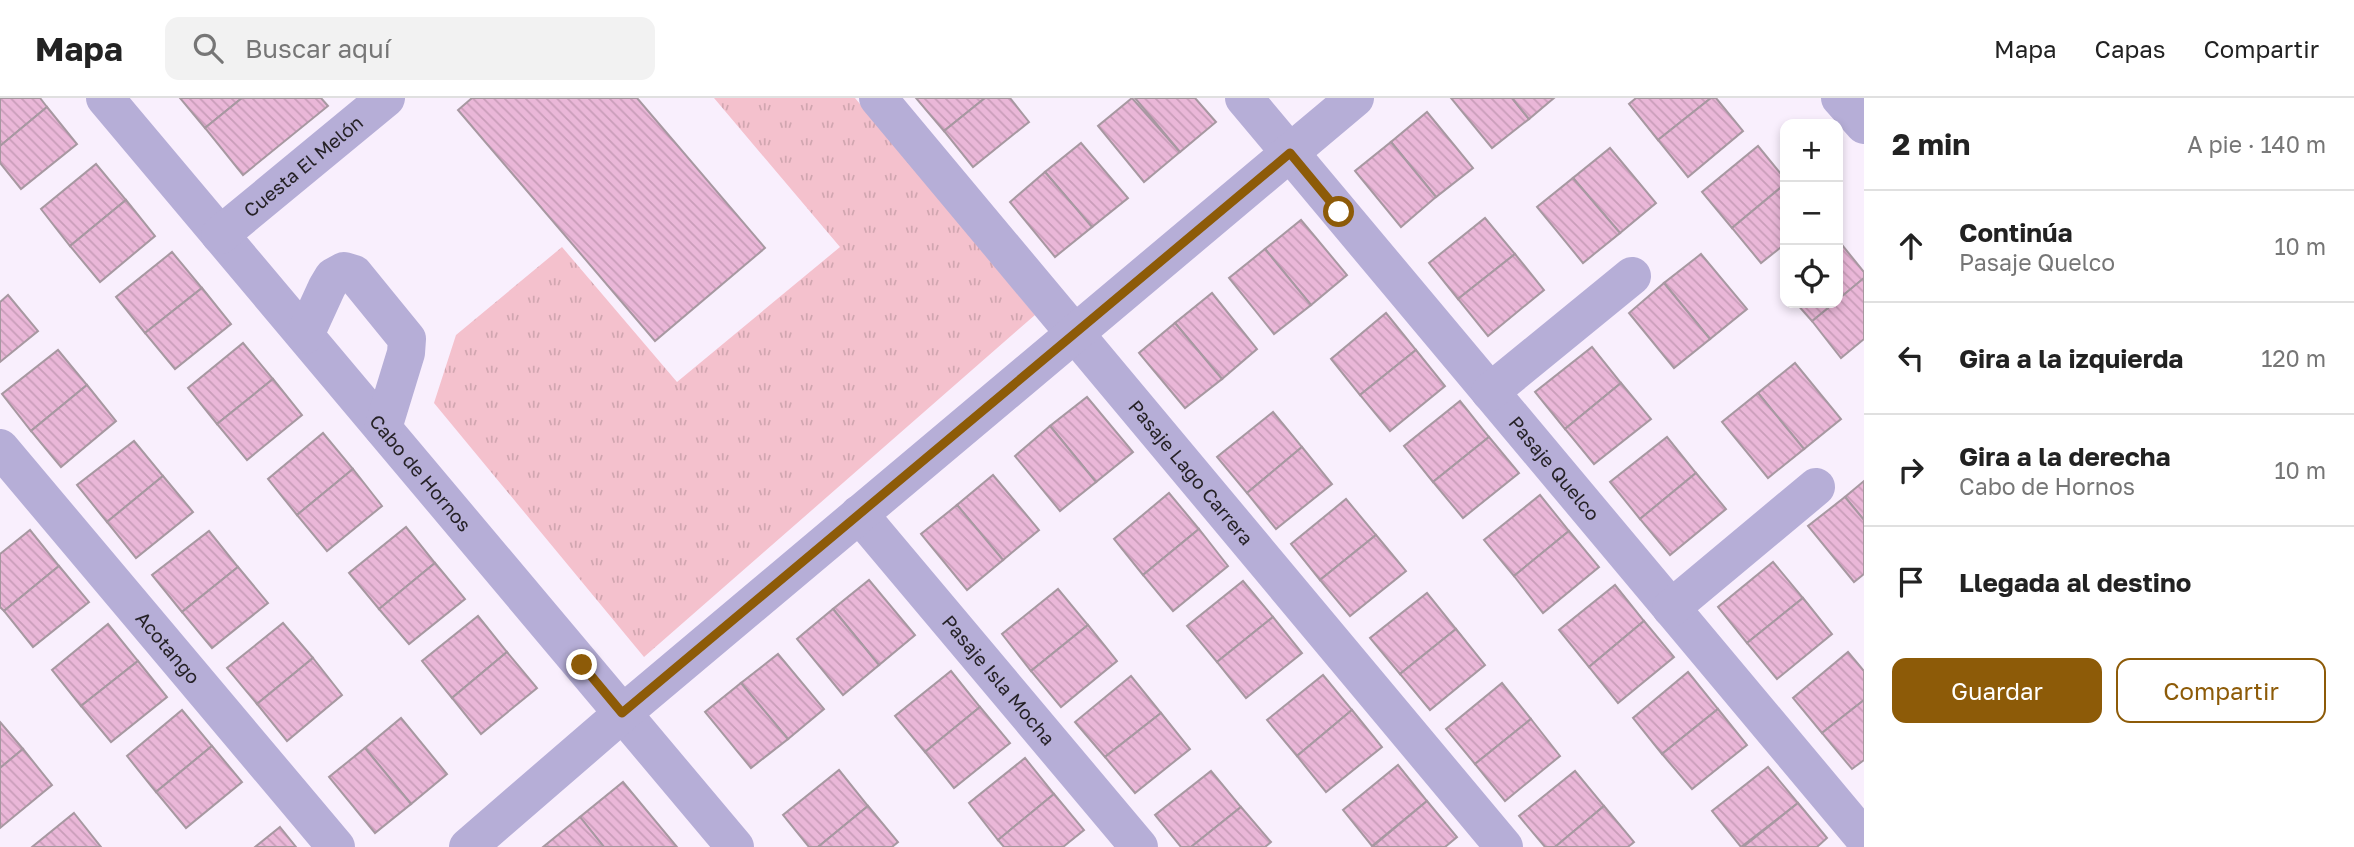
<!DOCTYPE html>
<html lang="es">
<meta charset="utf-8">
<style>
:root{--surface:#fff;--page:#f2f2f2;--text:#222;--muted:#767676;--line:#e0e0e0;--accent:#8d5b08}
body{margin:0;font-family:"Golos Text",sans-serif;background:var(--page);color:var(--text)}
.controls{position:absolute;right:21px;top:21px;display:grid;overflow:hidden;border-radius:14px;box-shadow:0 4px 10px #0003}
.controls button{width:63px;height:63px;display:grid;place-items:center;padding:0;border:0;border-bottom:2px solid var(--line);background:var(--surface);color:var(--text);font:35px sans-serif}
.stop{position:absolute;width:21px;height:21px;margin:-16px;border:5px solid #8d5b08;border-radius:50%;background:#fff}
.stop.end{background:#8d5b08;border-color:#fff;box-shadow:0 2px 7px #0008}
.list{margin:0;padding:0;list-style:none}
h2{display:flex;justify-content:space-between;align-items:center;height:91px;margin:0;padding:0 28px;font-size:30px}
h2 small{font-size:23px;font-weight:400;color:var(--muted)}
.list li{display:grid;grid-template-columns:46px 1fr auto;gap:21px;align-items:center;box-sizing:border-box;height:112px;padding:0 28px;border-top:2px solid var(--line)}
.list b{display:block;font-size:26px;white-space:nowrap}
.list p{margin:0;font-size:23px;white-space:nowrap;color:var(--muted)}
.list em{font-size:23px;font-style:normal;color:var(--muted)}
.actions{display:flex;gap:14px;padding:21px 28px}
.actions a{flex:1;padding:16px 0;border:2px solid var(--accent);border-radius:14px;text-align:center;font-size:24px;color:var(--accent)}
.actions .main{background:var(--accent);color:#fff}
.icon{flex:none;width:38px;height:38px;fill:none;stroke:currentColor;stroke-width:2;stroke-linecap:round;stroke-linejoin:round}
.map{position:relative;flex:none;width:1864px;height:749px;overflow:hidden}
header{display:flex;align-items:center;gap:42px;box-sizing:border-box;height:98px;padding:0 35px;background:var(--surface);border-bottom:2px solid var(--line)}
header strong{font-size:33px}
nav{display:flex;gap:38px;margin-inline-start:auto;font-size:24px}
.search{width:490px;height:63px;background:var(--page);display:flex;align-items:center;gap:18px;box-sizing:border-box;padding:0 24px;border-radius:14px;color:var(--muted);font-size:26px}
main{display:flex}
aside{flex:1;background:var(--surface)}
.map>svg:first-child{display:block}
.grass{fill:url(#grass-tufts)}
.building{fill:url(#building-back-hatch);stroke:#a798a1;stroke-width:2}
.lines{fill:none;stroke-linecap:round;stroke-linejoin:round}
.minor{stroke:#b6aed7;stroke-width:38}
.route{stroke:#8d5b08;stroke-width:9}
.labels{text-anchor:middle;stroke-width:6;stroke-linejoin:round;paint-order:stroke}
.street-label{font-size:19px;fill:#262227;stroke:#f9effd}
</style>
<header>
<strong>Mapa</strong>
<div class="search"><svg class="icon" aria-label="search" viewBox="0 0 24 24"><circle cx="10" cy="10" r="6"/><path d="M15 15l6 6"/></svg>Buscar aquí</div>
<nav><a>Mapa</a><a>Capas</a><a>Compartir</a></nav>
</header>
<main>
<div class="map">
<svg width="1864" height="749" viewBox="0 0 1864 749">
<defs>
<pattern id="grass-tufts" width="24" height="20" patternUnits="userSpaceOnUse" patternTransform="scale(1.75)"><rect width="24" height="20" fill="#f4c1cd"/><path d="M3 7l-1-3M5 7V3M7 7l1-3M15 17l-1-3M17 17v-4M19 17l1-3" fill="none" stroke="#d1a6b0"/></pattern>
<pattern id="building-back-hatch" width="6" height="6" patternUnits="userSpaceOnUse" patternTransform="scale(1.75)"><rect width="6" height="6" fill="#eab7d8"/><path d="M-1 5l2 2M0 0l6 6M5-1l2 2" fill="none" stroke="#c99db9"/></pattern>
</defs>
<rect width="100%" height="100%" fill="#f9effd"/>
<polygon class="grass" points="714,0 855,0 1035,217 644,559 434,305 456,237 562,149 677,284 840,149"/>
<g class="building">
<polygon points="0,0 40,0 47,9 0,48"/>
<polygon points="180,0 242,0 205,30"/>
<polygon points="242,0 321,0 328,8 243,77 205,30"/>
<polygon points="472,0 637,0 765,150 655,243 458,12"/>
<polygon points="916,0 985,0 944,33"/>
<polygon points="985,0 1010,0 1029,24 973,69 944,33"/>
<polygon points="1132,0 1180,54 1144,84 1098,28"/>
<polygon points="1135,0 1195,0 1216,24 1180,54"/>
<polygon points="1451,0 1512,0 1529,21 1492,50"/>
<polygon points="1512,0 1554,0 1529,21"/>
<polygon points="1636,0 1711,0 1658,42 1629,6"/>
<polygon points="1711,0 1716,0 1743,33 1688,79 1658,42"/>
<polygon points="47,9 77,46 21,91 0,65 0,48"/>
<polygon points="1427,14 1473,70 1436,99 1391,44"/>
<polygon points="1391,44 1436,99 1401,129 1355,73"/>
<polygon points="1081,45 1128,100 1092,129 1045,74"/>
<polygon points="1758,48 1785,81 1785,86 1732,130 1702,94"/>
<polygon points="1610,50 1656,105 1620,135 1573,80"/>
<polygon points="96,66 126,102 70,148 41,111"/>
<polygon points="1045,74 1092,129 1055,159 1010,104"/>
<polygon points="1573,80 1620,135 1583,165 1537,109"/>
<polygon points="1785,86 1785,146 1761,165 1732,130"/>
<polygon points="126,102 155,138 100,184 70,148"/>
<polygon points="1485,120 1515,156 1458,201 1429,165"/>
<polygon points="1301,122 1347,177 1311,207 1265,151"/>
<polygon points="1838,142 1864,174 1864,180 1838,202"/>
<polygon points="1265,151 1311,207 1274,236 1229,180"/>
<polygon points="172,154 202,190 145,235 116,199"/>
<polygon points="1515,156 1544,192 1488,238 1458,201"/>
<polygon points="1701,156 1747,211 1710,241 1664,185"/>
<polygon points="1864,180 1864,241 1841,260 1812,223"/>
<polygon points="1664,185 1710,241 1674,270 1629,215"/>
<polygon points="202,190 231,226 175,271 145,235"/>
<polygon points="1212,195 1257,251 1222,281 1175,225"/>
<polygon points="8,197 38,233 0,264 0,204"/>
<polygon points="1796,205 1834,205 1812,223"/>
<polygon points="1386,215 1416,252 1360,297 1331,261"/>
<polygon points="1175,225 1222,281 1185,310 1139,255"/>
<polygon points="243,245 273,281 217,326 188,290"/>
<polygon points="1592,249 1621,285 1565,331 1535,294"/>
<polygon points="58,252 87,287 31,333 2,296"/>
<polygon points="1416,252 1445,288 1390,333 1360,297"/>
<polygon points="1795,265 1841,321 1804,351 1758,295"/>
<polygon points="273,281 302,317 247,362 217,326"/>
<polygon points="1621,285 1651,321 1594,366 1565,331"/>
<polygon points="87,287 116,323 61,369 31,333"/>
<polygon points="1758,295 1804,351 1768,380 1722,324"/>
<polygon points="1087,299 1133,354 1096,384 1050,328"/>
<polygon points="1460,303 1489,339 1433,384 1404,348"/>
<polygon points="1273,314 1302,349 1247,395 1217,359"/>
<polygon points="1050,328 1096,384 1060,413 1015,358"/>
<polygon points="323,335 353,371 297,417 268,381"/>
<polygon points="1489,339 1519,375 1463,420 1433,384"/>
<polygon points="1667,339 1696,375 1640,421 1610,384"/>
<polygon points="134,343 163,378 107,424 77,387"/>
<polygon points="1302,349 1332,386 1276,431 1247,395"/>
<polygon points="353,371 382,408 327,453 297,417"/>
<polygon points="1696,375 1726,411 1670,457 1640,421"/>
<polygon points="993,377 1039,432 1003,462 957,407"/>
<polygon points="163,378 193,414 136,460 107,424"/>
<polygon points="1864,383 1864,422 1845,399"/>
<polygon points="1169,395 1199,431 1143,477 1114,441"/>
<polygon points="1540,397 1569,433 1514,478 1484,442"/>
<polygon points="1845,399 1864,422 1864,476 1854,484 1808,428"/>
<polygon points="1346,401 1376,437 1320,482 1291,446"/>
<polygon points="957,407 1003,462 967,492 921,436"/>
<polygon points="406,429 435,465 379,511 349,475"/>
<polygon points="1199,431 1228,468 1173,513 1143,477"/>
<polygon points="30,432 59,468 4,513 0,509 0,456"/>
<polygon points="209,433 238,469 182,514 152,477"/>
<polygon points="1569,433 1599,469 1543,515 1514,478"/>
<polygon points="1376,437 1406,473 1350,518 1320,482"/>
<polygon points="1773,464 1803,500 1747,545 1718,509"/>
<polygon points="435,465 465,501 409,546 379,511"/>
<polygon points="59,468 89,504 33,549 4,513"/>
<polygon points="238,469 268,505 212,550 182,514"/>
<polygon points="869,482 915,537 879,567 833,511"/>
<polygon points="1243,483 1273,519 1217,564 1187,528"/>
<polygon points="1615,487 1644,523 1589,569 1559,532"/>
<polygon points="1058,491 1088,527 1031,573 1002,536"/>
<polygon points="1427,495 1456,531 1400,576 1370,540"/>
<polygon points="1803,500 1832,536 1777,581 1747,545"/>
<polygon points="833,511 879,567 843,597 797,541"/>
<polygon points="478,518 507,554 452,600 422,563"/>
<polygon points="1273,519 1302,555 1246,600 1217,564"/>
<polygon points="1644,523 1674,559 1618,605 1589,569"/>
<polygon points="283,525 313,560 257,606 227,570"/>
<polygon points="108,526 138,563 81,608 52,572"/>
<polygon points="1088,527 1117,563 1061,609 1031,573"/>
<polygon points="1456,531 1485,567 1430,612 1400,576"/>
<polygon points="507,554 537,590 481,636 452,600"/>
<polygon points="1848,554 1864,573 1864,602 1822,635 1793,600"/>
<polygon points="778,556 824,611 788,641 741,585"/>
<polygon points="313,560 342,597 287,643 257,606"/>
<polygon points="138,563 167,599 111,644 81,608"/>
<polygon points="951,573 980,609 925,654 895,618"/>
<polygon points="1688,574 1718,611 1662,656 1633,620"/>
<polygon points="1323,577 1352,612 1297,658 1267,622"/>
<polygon points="1131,578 1161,615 1105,659 1075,624"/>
<polygon points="741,585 788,641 751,670 705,614"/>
<polygon points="1502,585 1531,621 1475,666 1446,631"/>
<polygon points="1864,602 1864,662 1852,671 1822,635"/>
<polygon points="980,609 1010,645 954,690 925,654"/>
<polygon points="1718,611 1747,647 1692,691 1662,656"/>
<polygon points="182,612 212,648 156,694 127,658"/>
<polygon points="1352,612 1382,649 1326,694 1297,658"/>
<polygon points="1161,615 1190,651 1135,695 1105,659"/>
<polygon points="401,620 447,676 411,706 365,650"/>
<polygon points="1531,621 1560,658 1505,703 1475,666"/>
<polygon points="0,624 23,651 0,670"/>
<polygon points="212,648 242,684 186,730 156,694"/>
<polygon points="365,650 411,706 375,735 329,679"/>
<polygon points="23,651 52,687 0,730 0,670"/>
<polygon points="1025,660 1054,696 998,742 969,705"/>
<polygon points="1398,667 1427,703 1372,748 1343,712"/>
<polygon points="1768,669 1798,705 1741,749 1712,713"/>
<polygon points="839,672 868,708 818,749 809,749 783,717"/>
<polygon points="1211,673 1241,709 1191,749 1181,749 1155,717"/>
<polygon points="1575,673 1604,708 1555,749 1545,749 1519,718"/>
<polygon points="623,684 677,749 604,749 580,719"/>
<polygon points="1054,696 1084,732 1063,749 1004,749 998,742"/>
<polygon points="1427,703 1457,739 1445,749 1372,749"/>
<polygon points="1798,705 1827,740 1817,749 1743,749"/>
<polygon points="868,708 898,744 892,749 818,749"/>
<polygon points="1604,708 1634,744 1628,749 1555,749"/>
<polygon points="1241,709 1271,744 1265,749 1191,749"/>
<polygon points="74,715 101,749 32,749"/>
<polygon points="580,719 604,749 543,749"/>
<polygon points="280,729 296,749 255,749"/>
</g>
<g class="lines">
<g class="minor">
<path id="s1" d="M105,0L735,749"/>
<path id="s2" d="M878,0L1504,749"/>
<path id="s3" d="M1244,0L1864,740"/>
<polyline points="1840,0 1864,27"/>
<path id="s4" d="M220,137L386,0"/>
<polyline points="305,237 327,189 333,179 344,173 354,176 407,241 406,255 383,330"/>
<polyline points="1490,294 1632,178"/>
<path id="s5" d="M0,350L336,749"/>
<path id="s6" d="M859,416L1139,749"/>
<polyline points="1671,510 1816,389"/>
<polyline points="468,749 623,615 1355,0"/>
</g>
</g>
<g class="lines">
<polyline class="route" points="582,567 622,615 1290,55 1339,114"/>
</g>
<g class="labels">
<g class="street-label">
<text dy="7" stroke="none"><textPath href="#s4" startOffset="108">Cuesta El Melón</textPath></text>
<text dy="7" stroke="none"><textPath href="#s3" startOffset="483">Pasaje Quelco</textPath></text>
<text dy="7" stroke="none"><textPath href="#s1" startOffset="490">Cabo de Hornos</textPath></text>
<text dy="7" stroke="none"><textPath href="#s2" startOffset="488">Pasaje Lago Carrera</textPath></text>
<text dy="7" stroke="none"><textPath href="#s5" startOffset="261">Acotango</textPath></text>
<text dy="7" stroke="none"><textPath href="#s6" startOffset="217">Pasaje Isla Mocha</textPath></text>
</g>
</g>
</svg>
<div class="controls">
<button>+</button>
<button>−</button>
<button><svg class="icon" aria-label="locate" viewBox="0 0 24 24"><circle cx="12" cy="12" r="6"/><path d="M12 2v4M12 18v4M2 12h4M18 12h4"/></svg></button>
</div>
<div class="stop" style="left:1339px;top:114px"></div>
<div class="stop end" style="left:582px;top:567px"></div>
</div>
<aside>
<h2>2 min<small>A pie · 140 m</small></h2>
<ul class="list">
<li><svg class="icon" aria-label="ahead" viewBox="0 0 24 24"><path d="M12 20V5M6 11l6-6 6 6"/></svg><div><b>Continúa</b><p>Pasaje Quelco</p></div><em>10 m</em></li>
<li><svg class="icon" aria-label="left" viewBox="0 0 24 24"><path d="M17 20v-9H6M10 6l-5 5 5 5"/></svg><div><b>Gira a la izquierda</b></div><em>120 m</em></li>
<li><svg class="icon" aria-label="right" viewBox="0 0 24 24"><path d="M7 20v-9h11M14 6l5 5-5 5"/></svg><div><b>Gira a la derecha</b><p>Cabo de Hornos</p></div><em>10 m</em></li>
<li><svg class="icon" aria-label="arrive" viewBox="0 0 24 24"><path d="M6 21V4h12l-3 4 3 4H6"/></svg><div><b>Llegada al destino</b></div></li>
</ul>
<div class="actions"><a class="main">Guardar</a><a>Compartir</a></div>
</aside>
</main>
